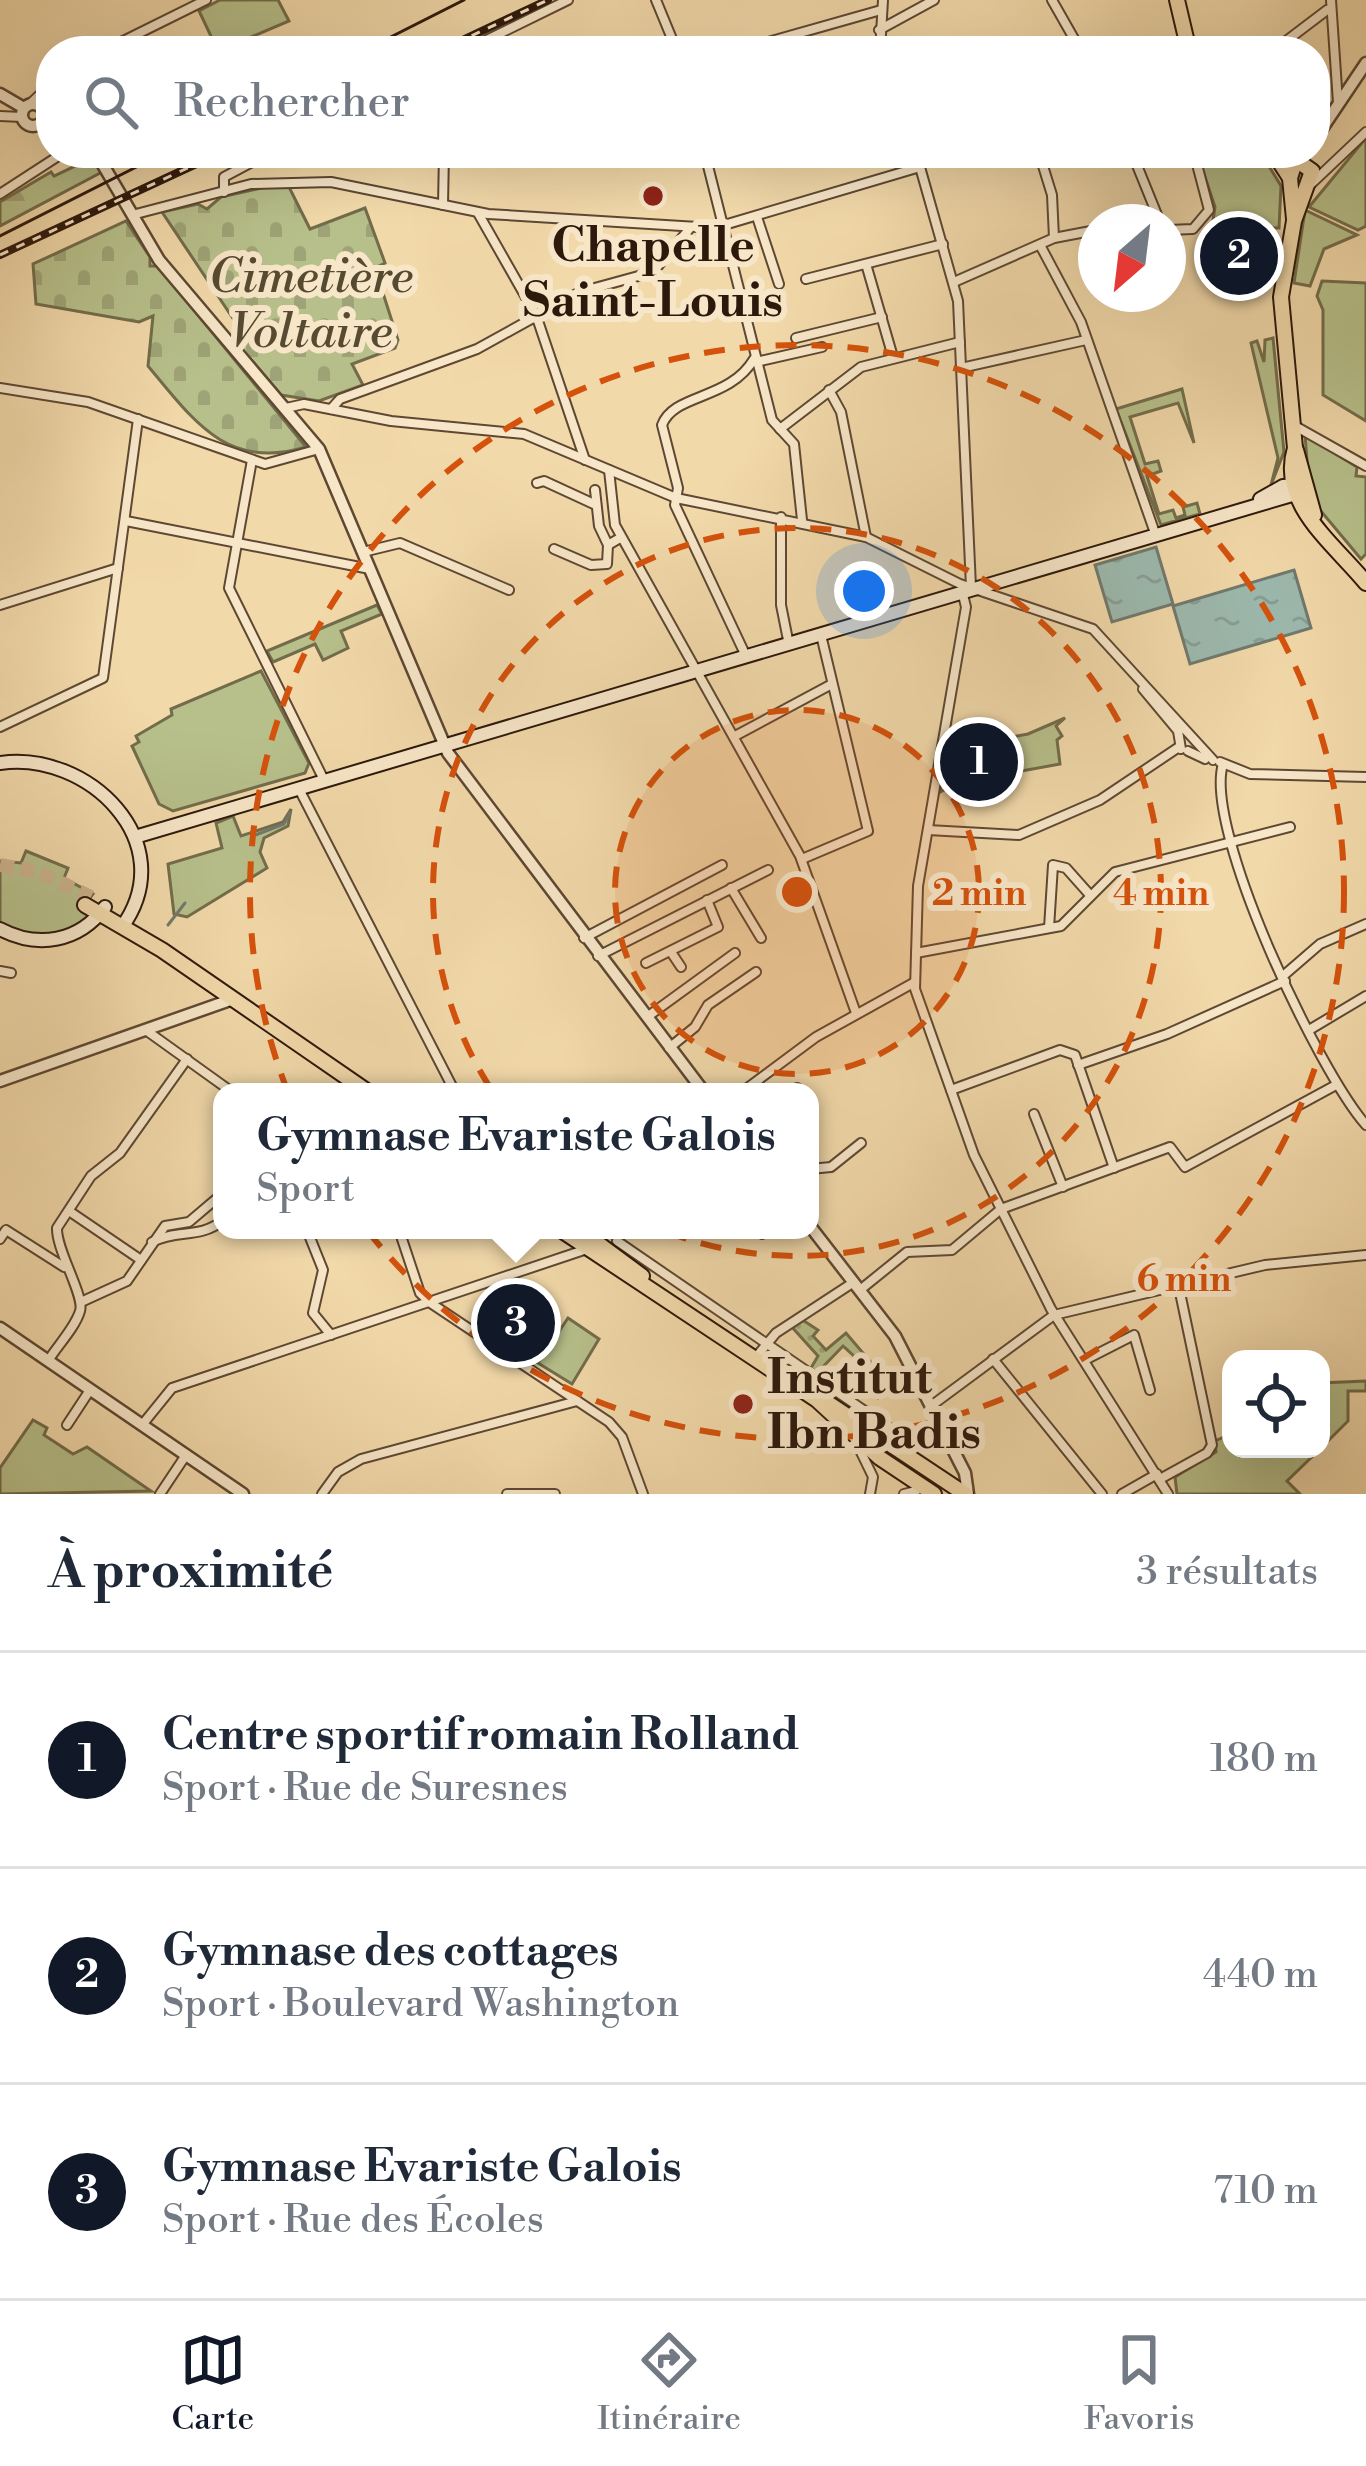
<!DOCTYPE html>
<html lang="fr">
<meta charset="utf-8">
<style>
:root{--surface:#fff;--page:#f6f6f7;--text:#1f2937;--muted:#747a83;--line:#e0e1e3;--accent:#111827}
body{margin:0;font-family:"Libre Bodoni",serif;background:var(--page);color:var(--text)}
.controls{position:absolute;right:36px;bottom:36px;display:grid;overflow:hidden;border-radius:24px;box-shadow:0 12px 48px #0002}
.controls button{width:108px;height:108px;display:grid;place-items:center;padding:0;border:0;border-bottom:3px solid var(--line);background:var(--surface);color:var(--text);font:60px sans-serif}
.compass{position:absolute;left:1078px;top:204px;width:108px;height:108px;border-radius:50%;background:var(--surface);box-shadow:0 12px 48px #0002;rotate:208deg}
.you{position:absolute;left:864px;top:591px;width:42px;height:42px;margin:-30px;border:9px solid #fff;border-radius:50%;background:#1a73e8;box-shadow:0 0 0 18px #1a73e833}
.badge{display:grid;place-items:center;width:78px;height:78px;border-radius:50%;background:var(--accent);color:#fff;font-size:39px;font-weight:700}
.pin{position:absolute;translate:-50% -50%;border:6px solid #fff;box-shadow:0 3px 12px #0006}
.popup{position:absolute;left:213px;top:1083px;width:606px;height:156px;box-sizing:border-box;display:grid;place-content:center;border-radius:24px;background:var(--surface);filter:drop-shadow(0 3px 9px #0005);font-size:39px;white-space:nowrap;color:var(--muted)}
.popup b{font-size:45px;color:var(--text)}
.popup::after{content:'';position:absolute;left:50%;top:100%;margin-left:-24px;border:24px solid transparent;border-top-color:var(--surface)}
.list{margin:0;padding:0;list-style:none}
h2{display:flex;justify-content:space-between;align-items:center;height:156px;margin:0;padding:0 48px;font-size:51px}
h2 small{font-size:39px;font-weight:400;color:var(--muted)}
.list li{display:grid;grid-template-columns:78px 1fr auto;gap:36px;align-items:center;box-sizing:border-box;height:216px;padding:0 48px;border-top:3px solid var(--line)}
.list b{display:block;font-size:45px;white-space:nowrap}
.list p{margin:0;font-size:39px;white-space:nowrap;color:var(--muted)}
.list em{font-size:39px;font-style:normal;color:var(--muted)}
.icon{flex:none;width:66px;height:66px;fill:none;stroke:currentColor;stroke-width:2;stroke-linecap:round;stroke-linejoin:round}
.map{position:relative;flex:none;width:1366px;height:1494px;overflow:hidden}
.search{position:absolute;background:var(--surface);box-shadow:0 12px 48px #0002;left:36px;right:36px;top:36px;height:132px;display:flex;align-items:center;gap:30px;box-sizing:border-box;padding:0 42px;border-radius:48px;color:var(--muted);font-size:45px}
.sheet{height:804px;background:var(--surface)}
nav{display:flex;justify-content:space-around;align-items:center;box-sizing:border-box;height:168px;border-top:3px solid var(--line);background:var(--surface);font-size:33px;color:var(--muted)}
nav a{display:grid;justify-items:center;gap:6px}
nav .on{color:var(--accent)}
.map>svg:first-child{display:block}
.green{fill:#b7c08b;stroke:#726c4b;stroke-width:3}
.forest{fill:url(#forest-firs);stroke:#726c4b;stroke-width:3}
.cemetery{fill:url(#cemetery-stones);stroke:#726c4b;stroke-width:3}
.garden{fill:url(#garden-dots);stroke:#726c4b;stroke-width:3}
.water{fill:url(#water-ripples);stroke:#70796d;stroke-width:3}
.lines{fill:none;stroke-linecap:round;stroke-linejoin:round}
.stream{stroke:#70796d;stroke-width:3}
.primary-tunnel{stroke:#cbb28a;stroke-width:14;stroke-dasharray:14 7;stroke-linecap:butt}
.minor-casing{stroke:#5e4833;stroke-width:12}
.tertiary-casing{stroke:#5e4833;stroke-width:15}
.secondary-casing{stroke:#2d180b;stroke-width:16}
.primary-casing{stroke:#2d180b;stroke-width:18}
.minor{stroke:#f7e6c8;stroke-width:8}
.tertiary{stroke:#f7e6c8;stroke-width:10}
.secondary{stroke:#f7e6c8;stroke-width:12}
.primary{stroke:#f2d9aa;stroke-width:14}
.tram{stroke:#2d180b;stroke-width:3}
.rail-casing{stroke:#2d180b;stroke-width:8}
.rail{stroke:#f7e6c8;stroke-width:3;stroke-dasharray:9;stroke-linecap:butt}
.ring{fill:none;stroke:#d5520c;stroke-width:6;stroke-dasharray:21 15}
.poi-dot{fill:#8f2418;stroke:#f7e6c8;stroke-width:4.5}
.labels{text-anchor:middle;stroke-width:12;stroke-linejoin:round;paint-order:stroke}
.poi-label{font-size:48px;font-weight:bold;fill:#2d180b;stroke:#f7e6c8}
.park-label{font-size:48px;font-style:italic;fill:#564a31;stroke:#f7e6c8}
.centre{fill:#d5520c;stroke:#f7e6c8;stroke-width:6}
.ring-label{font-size:36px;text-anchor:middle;font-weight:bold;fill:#d5520c;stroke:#f7e6c8;stroke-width:12;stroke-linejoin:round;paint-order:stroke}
</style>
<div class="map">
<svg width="1366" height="1494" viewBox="0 0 1366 1494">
<defs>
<pattern id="forest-firs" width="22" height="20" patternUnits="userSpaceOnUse" patternTransform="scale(3)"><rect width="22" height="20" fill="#b7c08b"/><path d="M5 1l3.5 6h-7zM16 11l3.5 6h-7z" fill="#9ea477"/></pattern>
<pattern id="cemetery-stones" width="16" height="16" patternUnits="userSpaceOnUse" patternTransform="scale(3)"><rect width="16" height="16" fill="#b7c08b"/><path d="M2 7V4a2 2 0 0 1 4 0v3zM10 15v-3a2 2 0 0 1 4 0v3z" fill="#9ea477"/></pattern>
<pattern id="garden-dots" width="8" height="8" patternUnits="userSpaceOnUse" patternTransform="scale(3)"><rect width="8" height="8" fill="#b7c08b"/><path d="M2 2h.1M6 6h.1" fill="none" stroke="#9ea477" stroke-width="1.8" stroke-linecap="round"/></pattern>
<pattern id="water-ripples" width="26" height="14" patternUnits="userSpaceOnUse" patternTransform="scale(3)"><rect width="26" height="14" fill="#9cb9ae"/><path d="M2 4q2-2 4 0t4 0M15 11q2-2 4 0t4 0" fill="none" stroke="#879e94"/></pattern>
</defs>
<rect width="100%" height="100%" fill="#f2d9aa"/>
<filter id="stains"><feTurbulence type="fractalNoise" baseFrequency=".00167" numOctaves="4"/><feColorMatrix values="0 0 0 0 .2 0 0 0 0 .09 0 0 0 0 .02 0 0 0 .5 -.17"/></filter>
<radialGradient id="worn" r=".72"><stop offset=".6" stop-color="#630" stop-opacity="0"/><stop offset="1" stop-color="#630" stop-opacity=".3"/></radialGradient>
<g class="green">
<polygon points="220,0 278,0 289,21 218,51 199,11"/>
<polygon points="1366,138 1366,226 1358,230 1309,207"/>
<polygon points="1197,153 1261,153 1281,186 1279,228 1212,227 1215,207"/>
<polygon points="1305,210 1357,235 1324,249 1310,286 1294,283"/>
<polygon points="1322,281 1366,283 1366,421 1323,395 1323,310 1317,296"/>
<polygon points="1273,338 1284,452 1271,485 1278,458 1251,343 1257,341 1264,362 1265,340"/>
<polygon points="1182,389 1194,443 1178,403 1130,417 1145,464 1158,461 1161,471 1147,476 1159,514 1173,510 1176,518 1185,515 1183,507 1197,503 1200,514 1161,525 1116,409"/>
<polygon points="1305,435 1357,467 1356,476 1366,477 1366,554 1361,559 1310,498"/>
<polygon points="377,605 382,614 341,631 348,648 323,660 315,644 273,662 267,651"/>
<polygon points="261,671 309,763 305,773 173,811 159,804 132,746 139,742 136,736 172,715 171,709"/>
<polygon points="1065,718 1056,726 1062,736 1057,740 1060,764 960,782 940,792 948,749 1028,734"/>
<polygon points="291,809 288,826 264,838 260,852 267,868 187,917 174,914 168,864 222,848 216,823 233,816 241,836 283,822"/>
<polygon points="26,851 68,868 64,878 93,894 83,908 90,919 47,939 0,925 0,861 21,863"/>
<polygon points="568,1318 599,1339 572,1384 538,1363"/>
<polygon points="1366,1381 1366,1391 1348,1391 1348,1421 1321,1448 1321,1383"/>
<polygon points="33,1420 47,1428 44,1435 73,1454 87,1447 151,1491 0,1494 0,1468"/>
<polygon points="1231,1434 1231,1449 1320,1449 1287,1481 1300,1494 1177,1494 1175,1477 1216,1452 1215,1441"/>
</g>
<polygon class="forest" points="92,158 102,172 0,226 0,202 51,172 54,176"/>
<g class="cemetery">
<polygon points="266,187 289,187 310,229 365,208 385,263 375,268 398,340 395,348 352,364 363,385 319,401 281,395 236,342 244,335 162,212 198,204 207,209 221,197"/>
<path d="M126,221L150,257V266H158L306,447C227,471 194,421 148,366L153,316L139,322L36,304L33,264Z"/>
</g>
<polygon class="garden" points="801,1319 818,1330 813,1336 826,1350 846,1333 892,1387 878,1398 869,1386 875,1381 864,1369 855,1374 848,1370 856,1358 843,1346 817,1373 811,1368 818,1356 791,1326"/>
<g class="water">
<polygon points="1156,547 1173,604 1112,622 1095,565"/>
<polygon points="1294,570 1311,628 1190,664 1173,606"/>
</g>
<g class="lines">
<g class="stream">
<polyline points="253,836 284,824 290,813"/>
<polyline points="168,925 185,903"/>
</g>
<polyline class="primary-tunnel" points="0,865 38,872 91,897"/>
<g class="minor-casing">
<g id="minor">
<polyline points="656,0 677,51"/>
<polyline points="1052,0 1081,51"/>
<polyline points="1331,0 1338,103"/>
<polyline points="879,30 934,0"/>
<polyline points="103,51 206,0"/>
<polyline points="464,51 568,0"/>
<polyline points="736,51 881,10"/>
<polyline points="858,51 878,42"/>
<polyline points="880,51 883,0"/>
<polyline points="1273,51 1327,10"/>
<polyline points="30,104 51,84"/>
<polyline points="43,109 51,91"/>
<polyline points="0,116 22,117"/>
<polyline points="718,153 708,166 772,420 794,444 802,520"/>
<polyline points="916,153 958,301 971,587"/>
<polyline points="1039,153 1052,195 1054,238"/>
<polyline points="1132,153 1160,222"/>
<polyline points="1311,184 1366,132"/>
<polyline points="224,192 224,177 269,153"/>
<polyline points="0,194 63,153"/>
<polyline points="443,205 444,153"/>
<polyline points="478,213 536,315 585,460"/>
<polyline points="132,215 251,184 331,182 488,214 714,228 920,167"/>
<polyline points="757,217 779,284"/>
<polyline points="1168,230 1193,229 1209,210 1194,153"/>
<polyline points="1040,245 1081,322 1155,533"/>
<polyline points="866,264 893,357"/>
<polyline points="806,279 943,244"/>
<polyline points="954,282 1054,238 1096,230"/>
<polyline points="796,338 882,317"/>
<polyline points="756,362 822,347"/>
<polyline points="961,368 1086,340"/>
<polyline points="0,388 88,402 265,464 319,449"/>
<polyline points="829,390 841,412 866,537"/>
<polyline points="286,408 304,404 391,421 524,434 676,498 866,537 960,584 1093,629 1213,760"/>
<polyline points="331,409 340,399 477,349 580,292 653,272 691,227"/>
<polyline points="1295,426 1366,466"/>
<polyline points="780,429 861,367 960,342"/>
<polyline points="252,460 229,588 324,780"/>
<polyline points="609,470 615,525 800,856 856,1013"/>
<polyline points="537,483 544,481 596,505"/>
<polyline points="595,490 599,526 608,545"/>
<polyline points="781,517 781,605 788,640"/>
<polyline points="126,521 370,569"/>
<polyline points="554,549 591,565 607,564 608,545 620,538"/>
<polyline points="363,552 400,543 509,590"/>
<polyline points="962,591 966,607 918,886 915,989 974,1155 1051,1309 1168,1494"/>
<polyline points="0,605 118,568"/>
<path d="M745,654L675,505L678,488L662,425C674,393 729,401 754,359"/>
<polyline points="1143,689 1178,731 1181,749"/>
<polyline points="0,727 103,678 138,419"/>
<polyline points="735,736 832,684"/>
<polyline points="1188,751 1205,759"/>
<polyline points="1220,762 1250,774 1366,777"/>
<path d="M1223,764C1203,830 1319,1072 1366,1125"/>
<polyline points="299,789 455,1092"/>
<polyline points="928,830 1019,835 1100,800 1179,747"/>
<polyline points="802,859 868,831 821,635"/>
<polyline points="731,888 761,938"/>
<polyline points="1049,928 1053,865 1066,868 1090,895"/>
<polyline points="584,938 722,865"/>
<polyline points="671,952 681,967"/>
<polyline points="916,953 1061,926 1115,872 1290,827"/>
<polyline points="598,956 768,870"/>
<polyline points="646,963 718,927 707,900"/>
<polyline points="0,971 11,973"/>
<polyline points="1283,976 1320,944 1366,924"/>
<polyline points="647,1017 735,953"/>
<polyline points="1309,1030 1366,996"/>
<polyline points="147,1031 232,1092"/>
<polyline points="669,1048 695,1027 708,1005 756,972"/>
<polyline points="1078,1065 1167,1034 1285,981"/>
<polyline points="951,1090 1060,1050 1075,1055 1114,1168"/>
<polyline points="742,1092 816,1037 915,982"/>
<polyline points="791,1092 797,1088"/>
<polyline points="1034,1114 1063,1187"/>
<polyline points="810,1169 831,1167 861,1143"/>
<polyline points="69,1211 141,1260"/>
<polyline points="307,1230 323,1270 313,1313 331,1335"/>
<polyline points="399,1230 420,1293 432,1304 609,1422 622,1437 643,1494"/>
<polyline points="762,1234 769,1230"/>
<polyline points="0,1239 6,1230 64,1267"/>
<polyline points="617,1241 910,1442 909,1456"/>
<path d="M152,1242C178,1229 199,1239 222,1221"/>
<polyline points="860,1290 907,1252 952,1250 1001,1209 1170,1147 1185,1167 1336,1085"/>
<polyline points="81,1302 127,1281 165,1226 189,1222 222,1194"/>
<polyline points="756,1357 776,1333 854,1282"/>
<polyline points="993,1359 1102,1494"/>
<polyline points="1085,1360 1134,1335 1150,1390"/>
<path d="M48,1361C57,1346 75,1328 80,1311C85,1296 56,1250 57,1228L91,1176L120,1153L187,1059"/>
<polyline points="931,1406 1054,1315 1265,1265 1366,1255"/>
<polyline points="67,1425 90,1390"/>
<polyline points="142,1425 172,1388 590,1248"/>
<polyline points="858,1446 873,1477 870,1494"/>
<polyline points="1160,1479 1207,1453 1212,1445 1178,1283"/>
<polyline points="160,1494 186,1455"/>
<polyline points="322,1494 338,1472 361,1459 577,1401"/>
<polyline points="507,1494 555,1494"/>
<polyline points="904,1494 916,1491"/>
<polyline points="1122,1494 1157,1474"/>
</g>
</g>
<g class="tertiary-casing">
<g id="tertiary">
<polyline points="0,94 24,108"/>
<circle cx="33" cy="115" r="11"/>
<polyline points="1315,139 1366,63"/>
<polyline points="96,153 159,260 319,449 448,753 704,1092"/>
<polyline points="0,1081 233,999"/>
<polyline points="810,1226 895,1336 965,1473 968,1494"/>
<polyline points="0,1328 243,1494"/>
</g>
</g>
<g class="secondary-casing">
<g id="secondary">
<polyline points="1260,499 1283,486 1302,485"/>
<path d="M0,763C87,750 183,842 122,927"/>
<polyline points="135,837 1292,495 1301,486"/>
<path d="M0,929C38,949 79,942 105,907"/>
</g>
</g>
<g class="primary-casing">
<g id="primary">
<polyline points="1177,0 1189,51"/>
<polyline points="1274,153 1290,178"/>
<path d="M1286,153L1312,171L1294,221L1281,297L1295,448C1278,503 1332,542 1366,583"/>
<polyline points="1294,219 1290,178 1296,159"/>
<polyline points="1296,450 1314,515"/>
<polyline points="85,905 162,950 368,1092"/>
<polyline points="561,1230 817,1400 880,1458 934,1494"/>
<polyline points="580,1230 642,1276"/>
<polyline points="828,1403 965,1494"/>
</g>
</g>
<use href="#minor" class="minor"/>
<use href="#tertiary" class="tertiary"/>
<use href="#secondary" class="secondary"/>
<use href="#primary" class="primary"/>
<g class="tram">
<polyline points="363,51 464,0"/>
<polyline points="0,236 164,153"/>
</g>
<g class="rail-casing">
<g id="rail">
<polyline points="439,51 548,0"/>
<polyline points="0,255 220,153"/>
</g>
</g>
<use href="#rail" class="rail"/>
</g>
<circle cx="797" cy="892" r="182" fill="#d5520c" fill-opacity=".12"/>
<g class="ring">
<circle cx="797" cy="892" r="182"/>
<circle cx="797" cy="892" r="364"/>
<circle cx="797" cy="892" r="547"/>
</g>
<g class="poi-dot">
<circle cx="653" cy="196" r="12"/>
<circle cx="743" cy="1404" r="12"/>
</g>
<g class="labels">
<g class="poi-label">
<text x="653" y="261">Chapelle<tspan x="653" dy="55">Saint-Louis</tspan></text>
<text x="767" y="1393" text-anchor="start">Institut<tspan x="767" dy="55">Ibn Badis</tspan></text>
</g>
<g class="park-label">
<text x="311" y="292">Cimetière<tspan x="311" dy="55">Voltaire</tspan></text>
</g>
</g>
<circle cx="797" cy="892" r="18" class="centre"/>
<g class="ring-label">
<text x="979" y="905">2 min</text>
<text x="1161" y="905">4 min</text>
<text x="1184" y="1291">6 min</text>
</g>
<rect width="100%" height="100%" filter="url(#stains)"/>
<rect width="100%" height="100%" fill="url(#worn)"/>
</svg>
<div class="controls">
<button><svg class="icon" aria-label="locate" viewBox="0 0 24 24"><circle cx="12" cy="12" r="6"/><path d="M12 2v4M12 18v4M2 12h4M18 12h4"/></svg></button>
</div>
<svg class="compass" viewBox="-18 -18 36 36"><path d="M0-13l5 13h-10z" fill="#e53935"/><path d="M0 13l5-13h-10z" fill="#747a83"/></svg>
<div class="you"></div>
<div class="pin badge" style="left:979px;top:762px">1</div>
<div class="pin badge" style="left:1239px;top:256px">2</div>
<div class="pin badge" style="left:516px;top:1323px">3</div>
<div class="popup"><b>Gymnase Evariste Galois</b>Sport</div>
<div class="search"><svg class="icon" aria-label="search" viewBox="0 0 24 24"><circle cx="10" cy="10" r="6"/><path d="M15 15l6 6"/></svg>Rechercher</div>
</div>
<section class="sheet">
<h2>À proximité<small>3 résultats</small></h2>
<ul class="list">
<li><span class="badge">1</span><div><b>Centre sportif romain Rolland</b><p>Sport · Rue de Suresnes</p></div><em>180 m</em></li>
<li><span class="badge">2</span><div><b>Gymnase des cottages</b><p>Sport · Boulevard Washington</p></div><em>440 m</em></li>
<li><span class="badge">3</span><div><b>Gymnase Evariste Galois</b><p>Sport · Rue des Écoles</p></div><em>710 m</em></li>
</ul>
</section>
<nav>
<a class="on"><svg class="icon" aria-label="map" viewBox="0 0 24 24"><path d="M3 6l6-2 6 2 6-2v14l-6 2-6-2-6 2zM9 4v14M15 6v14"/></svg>Carte</a>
<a><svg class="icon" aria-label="directions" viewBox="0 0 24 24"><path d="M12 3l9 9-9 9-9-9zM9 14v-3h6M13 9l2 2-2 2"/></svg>Itinéraire</a>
<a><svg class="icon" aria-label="saved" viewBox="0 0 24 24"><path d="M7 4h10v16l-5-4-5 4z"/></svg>Favoris</a>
</nav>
